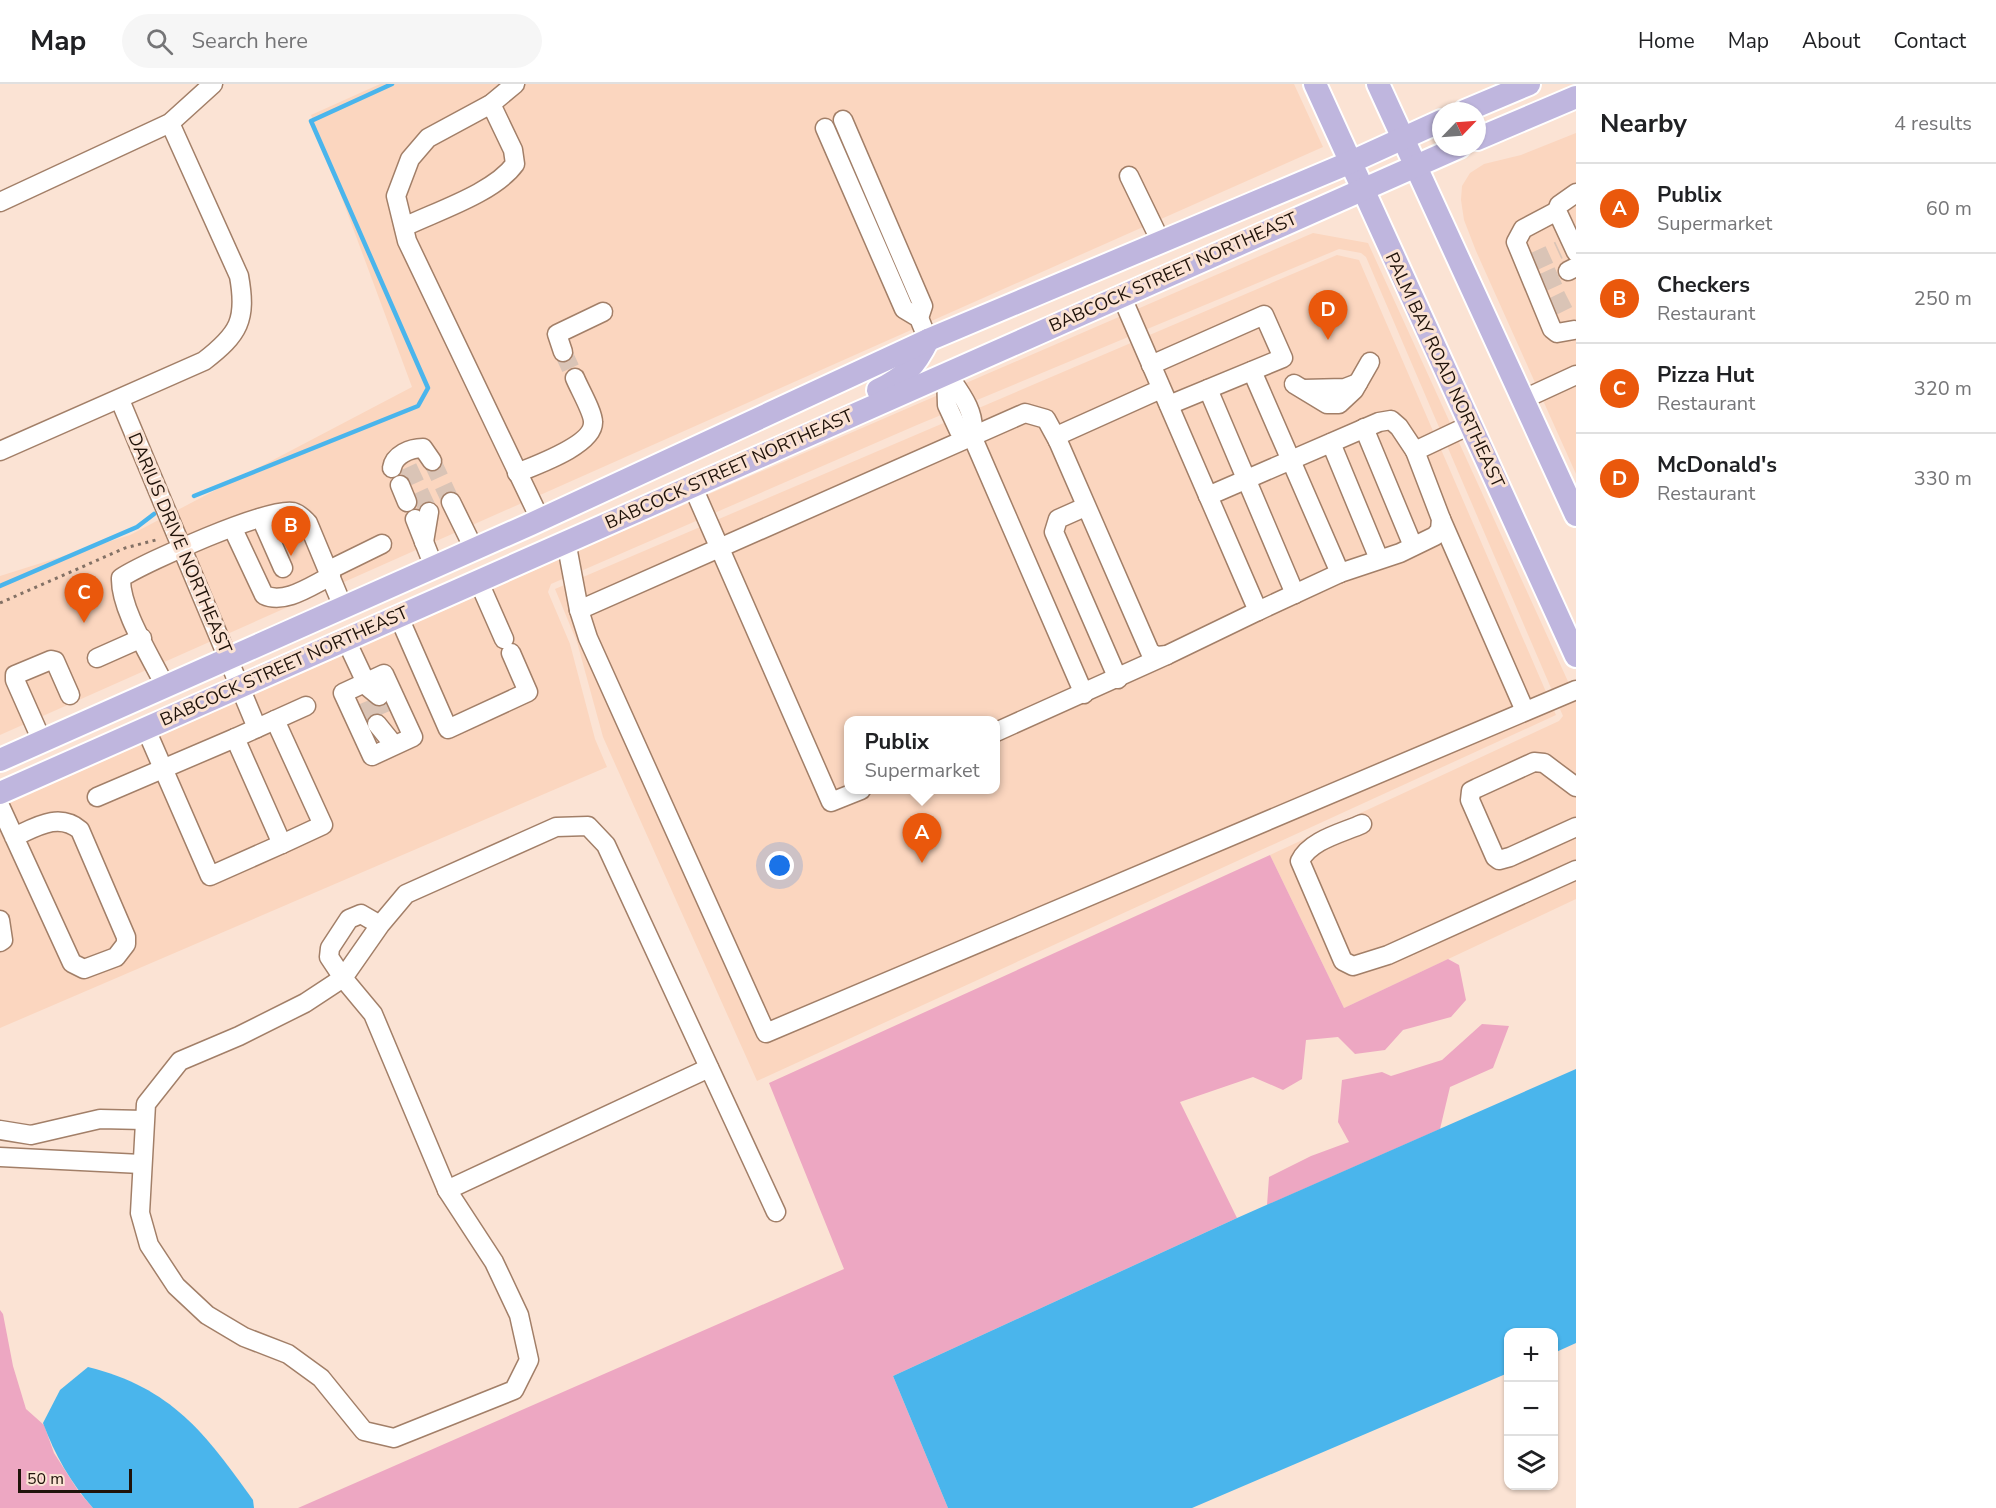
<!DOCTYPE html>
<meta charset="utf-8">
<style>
:root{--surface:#fff;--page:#f6f6f6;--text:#202124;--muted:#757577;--line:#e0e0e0;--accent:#ea580c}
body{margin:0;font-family:"Nunito Sans",sans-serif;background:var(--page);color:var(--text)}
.controls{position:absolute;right:18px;bottom:18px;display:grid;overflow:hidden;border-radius:12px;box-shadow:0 2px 4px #0004}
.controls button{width:54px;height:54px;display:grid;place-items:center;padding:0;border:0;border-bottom:2px solid var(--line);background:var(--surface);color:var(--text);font:30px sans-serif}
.compass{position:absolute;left:1432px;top:18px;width:54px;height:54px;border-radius:50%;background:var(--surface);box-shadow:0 2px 4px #0004;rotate:65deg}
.scale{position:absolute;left:18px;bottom:15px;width:114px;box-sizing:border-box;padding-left:6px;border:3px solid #20130a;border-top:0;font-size:16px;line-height:21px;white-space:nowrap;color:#20130a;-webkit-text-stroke:4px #fbe3d4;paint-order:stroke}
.you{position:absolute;left:780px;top:782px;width:21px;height:21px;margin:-15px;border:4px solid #fff;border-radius:50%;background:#1a73e8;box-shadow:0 0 0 9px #1a73e833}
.badge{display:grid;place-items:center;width:39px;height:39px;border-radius:50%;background:var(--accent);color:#fff;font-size:20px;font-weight:700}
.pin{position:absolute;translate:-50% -50px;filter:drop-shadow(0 2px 3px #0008)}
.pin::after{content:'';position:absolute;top:32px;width:21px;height:18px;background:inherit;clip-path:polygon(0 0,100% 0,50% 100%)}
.popup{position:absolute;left:844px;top:632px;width:156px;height:78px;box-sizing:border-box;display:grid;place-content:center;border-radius:12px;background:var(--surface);filter:drop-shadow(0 2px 4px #0005);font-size:20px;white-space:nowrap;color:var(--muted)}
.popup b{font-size:22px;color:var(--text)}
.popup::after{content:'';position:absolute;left:50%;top:100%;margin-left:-12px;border:12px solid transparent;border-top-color:var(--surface)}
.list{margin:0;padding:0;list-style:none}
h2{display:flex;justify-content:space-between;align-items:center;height:78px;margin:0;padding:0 24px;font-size:26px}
h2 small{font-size:20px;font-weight:400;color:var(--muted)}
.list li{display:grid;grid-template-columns:39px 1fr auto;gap:18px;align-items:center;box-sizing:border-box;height:90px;padding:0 24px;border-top:2px solid var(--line)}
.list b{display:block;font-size:22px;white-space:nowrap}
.list p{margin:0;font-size:20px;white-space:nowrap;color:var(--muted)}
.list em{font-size:20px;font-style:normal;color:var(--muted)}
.icon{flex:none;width:33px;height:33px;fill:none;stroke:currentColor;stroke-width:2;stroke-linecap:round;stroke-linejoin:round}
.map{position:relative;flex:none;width:1576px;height:1424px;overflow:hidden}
header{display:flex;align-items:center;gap:36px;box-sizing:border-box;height:84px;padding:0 30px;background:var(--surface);border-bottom:2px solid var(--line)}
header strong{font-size:28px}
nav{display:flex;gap:33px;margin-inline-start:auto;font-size:21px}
.search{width:420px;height:54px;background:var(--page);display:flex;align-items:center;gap:15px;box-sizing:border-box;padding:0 21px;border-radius:33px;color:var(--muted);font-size:22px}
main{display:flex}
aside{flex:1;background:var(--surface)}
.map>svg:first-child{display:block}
.built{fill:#fbd6bf;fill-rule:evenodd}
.green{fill:#eda7c2}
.water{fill:#4ab5ec}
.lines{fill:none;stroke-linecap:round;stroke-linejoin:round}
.stream{stroke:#4ab5ec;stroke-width:4.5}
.minor-tunnel{stroke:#dac4b6;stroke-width:18;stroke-dasharray:18 9;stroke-linecap:butt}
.minor-casing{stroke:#a27f68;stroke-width:21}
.major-casing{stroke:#fff;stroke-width:26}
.path{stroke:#837165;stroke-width:3;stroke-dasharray:3 4.5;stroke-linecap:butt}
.minor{stroke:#fff;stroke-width:18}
.major{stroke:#bfb6de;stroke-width:22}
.labels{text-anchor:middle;stroke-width:6;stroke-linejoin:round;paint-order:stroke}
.street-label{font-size:18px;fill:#20130a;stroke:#fbe3d4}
</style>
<header>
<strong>Map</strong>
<div class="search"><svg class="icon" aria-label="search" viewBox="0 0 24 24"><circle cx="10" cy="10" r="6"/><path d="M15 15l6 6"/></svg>Search here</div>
<nav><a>Home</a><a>Map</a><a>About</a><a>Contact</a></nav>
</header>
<main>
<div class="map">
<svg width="1576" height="1424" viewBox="0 0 1576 1424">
<rect width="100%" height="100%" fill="#fbe3d4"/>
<g class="built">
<polygon points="380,0 1294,0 1323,63 0,651 0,492 130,451 412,303 311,31"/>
<polygon points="1576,49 1576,390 1476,167 1464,136 1461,116 1462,102 1470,89 1484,80 1521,71"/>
<polygon points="1313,149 1368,159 1576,615 1576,815 1344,924 1270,771 1559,637 1563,632 1366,173 1361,169 1339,165 917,341 551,500 548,508 570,560 595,655 607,683 0,944 0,723 612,452"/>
<path d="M1337,171L1359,176L1556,631L757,997L603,653L577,558L555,505ZM848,636H996V706H848Z"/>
</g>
<g class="green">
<polygon points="1270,771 1344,924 1448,875 1459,881 1466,916 1451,933 1403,946 1385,966 1355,970 1338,953 1306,956 1302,995 1283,1006 1253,993 1180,1018 1237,1134 893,1292 948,1424 298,1424 844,1185 769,999"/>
<polygon points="1482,940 1509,942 1493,984 1450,1003 1440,1045 1267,1121 1269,1093 1311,1072 1349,1058 1338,1038 1342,996 1382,988 1391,992 1442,976"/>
<polygon points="0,1226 3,1230 13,1282 26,1325 44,1341 54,1369 79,1408 93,1424 0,1424"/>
</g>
<g class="water">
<polygon points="1576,985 1576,1259 1554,1269 1554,1248 1508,1248 1508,1289 1192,1424 948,1424 893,1292 1237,1134"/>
<path d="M88,1283C172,1304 205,1349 253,1416L254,1424H93C70,1398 55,1371 43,1339L60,1306Z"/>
</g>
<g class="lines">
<g class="stream">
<polyline points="194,412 418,322 428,304 311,37 392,0"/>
<polyline points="0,502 137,443 154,430"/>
</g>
<g class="minor-tunnel">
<polyline points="1533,178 1559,166"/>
<polyline points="1542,199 1568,187"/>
<polyline points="1552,223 1576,211"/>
<polyline points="563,268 575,294"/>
<polyline points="432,377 451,418"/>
<polyline points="408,383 429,428"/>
<polyline points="379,612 389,634"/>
<polyline points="367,617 377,640"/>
</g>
<g class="minor-casing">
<g id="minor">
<polyline points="515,0 491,20 428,54 410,75 396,112 407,157 540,435"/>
<polyline points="843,36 923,222 919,234"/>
<polyline points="825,44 904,225 919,234 928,256"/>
<polyline points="1129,92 1161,158"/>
<polyline points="1576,109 1559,121 1557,127 1576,168"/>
<polyline points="0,118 170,39 213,0"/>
<polyline points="1557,127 1523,145 1516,158 1552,245 1557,249 1574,246"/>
<path d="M404,143C437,127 494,109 515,80L513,66L491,20"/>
<polyline points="1568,187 1576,183"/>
<polyline points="1121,211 1258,527 1340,489 1400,469 1435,452 1440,446 1441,435 1415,367 1470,341"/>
<polyline points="563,268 557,250 603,228"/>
<polyline points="1151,281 1264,231 1283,274 1169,321"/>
<polyline points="1252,287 1340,489"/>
<path d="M946,288C959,307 977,328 972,352L1084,610"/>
<polyline points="946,288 947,321 959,347 972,352"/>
<polyline points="1294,300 1327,320 1339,320 1354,306 1370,278"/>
<polyline points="1161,305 1061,350 1058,357 1150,568 1157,572 1167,571 1258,527"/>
<polyline points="1208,305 1295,510"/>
<polyline points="1303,305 1345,304 1358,299"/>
<polyline points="1524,315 1576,291"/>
<polyline points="120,316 257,644"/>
<polyline points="1364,344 1413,462"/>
<polyline points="1331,359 1379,475"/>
<path d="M0,367L204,277C239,250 247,236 239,192L170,39"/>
<path d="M392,384C394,371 410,364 423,364L432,377"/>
<path d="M517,389C536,381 594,361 593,338C593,328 579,304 575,294"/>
<polyline points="400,401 407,418"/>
<polyline points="692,401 831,718 861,706"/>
<polyline points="1208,412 1379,338 1391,336 1399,343 1415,367"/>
<polyline points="451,418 474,465"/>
<polyline points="1085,423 1058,435 1054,448 1118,595"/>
<polyline points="261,434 283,484"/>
<polyline points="415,435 434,483"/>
<polyline points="1441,435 1525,627"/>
<path d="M233,445L264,511C285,521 312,501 331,492"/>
<polyline points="566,457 579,526 588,554 766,949 1576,606"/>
<polyline points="424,458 429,428"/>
<polyline points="329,486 382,460"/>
<polyline points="478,496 504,555"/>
<polyline points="579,526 1025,329 1046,335 1058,357"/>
<polyline points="398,531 448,645 528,608 511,569"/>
<polyline points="345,554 368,603 379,612"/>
<polyline points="97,574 142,554"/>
<polygon points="384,590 413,653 372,672 343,609"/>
<path d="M165,602C151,573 120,525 121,494C145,478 269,423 293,428C300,430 303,434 308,439L343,523"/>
<polyline points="275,636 323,741 282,760"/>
<polyline points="377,640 394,661"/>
<polyline points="145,643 210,792 282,760 235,654 306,622"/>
<polyline points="996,648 1167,571"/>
<polyline points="42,657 15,596 15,591 51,576 55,577 70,611"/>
<polyline points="1576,703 1544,679 1534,678 1477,704 1471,707 1470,716 1495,773 1499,776 1510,773 1576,743"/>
<polyline points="97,713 235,654"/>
<path d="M0,722L72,879L84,885L116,873L126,860V853L80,746C59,728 36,743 14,753"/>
<path d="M1362,740C1342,749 1310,756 1300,777L1343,877L1353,882L1388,871L1576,786"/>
<polyline points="0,836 3,856 0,858"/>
<polyline points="380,841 361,830 349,835 330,864 329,873 343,894 380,841 406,810 556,743 588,742 606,761 776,1128"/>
<polygon points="343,894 373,930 447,1106 494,1178 519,1231 529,1276 514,1306 394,1354 364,1347 321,1294 288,1270 244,1253 207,1231 176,1202 149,1161 140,1129 146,1020 180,977 239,952 305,919"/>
<polyline points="0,1046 31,1051 100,1035 144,1036"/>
<polyline points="0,1073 141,1080"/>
<polyline points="447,1106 709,984"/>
</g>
</g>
<g class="major-casing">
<g id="major">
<polyline points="1315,0 1576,572"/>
<polyline points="1378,0 1576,431"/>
<polyline points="1465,27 1529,0"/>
<polyline points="1477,55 1576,13"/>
<path d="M878,306C905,293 915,282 928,256"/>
<polyline points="0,676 531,440 928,256 1351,78 1441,37"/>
<polyline points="0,709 1459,63"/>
</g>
</g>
<polyline class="path" points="0,519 125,464 156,456"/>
<use href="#minor" class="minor"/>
<use href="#major" class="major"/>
</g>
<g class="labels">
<g class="street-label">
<text transform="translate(1173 188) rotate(-24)" y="6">BABCOCK STREET NORTHEAST</text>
<text transform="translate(1445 286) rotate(65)" y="6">PALM BAY ROAD NORTHEAST</text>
<text transform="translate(729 385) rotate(-24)" y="6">BABCOCK STREET NORTHEAST</text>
<text transform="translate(180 459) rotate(67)" y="6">DARIUS DRIVE NORTHEAST</text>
<text transform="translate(284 582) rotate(-24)" y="6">BABCOCK STREET NORTHEAST</text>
</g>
</g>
</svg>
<div class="controls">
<button>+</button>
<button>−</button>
<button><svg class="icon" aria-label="layers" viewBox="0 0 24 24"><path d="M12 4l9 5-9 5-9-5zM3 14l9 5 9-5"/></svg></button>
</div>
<svg class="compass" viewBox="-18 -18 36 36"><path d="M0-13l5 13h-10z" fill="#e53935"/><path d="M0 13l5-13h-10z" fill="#757577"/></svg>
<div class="scale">50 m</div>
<div class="you"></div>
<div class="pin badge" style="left:922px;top:779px">A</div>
<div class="popup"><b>Publix</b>Supermarket</div>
<div class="pin badge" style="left:291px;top:472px">B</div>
<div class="pin badge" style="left:84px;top:539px">C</div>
<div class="pin badge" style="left:1328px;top:256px">D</div>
</div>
<aside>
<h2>Nearby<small>4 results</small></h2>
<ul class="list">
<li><span class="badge">A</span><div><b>Publix</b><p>Supermarket</p></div><em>60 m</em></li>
<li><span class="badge">B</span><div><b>Checkers</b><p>Restaurant</p></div><em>250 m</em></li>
<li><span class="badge">C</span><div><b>Pizza Hut</b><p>Restaurant</p></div><em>320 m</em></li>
<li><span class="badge">D</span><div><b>McDonald's</b><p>Restaurant</p></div><em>330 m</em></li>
</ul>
</aside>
</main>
